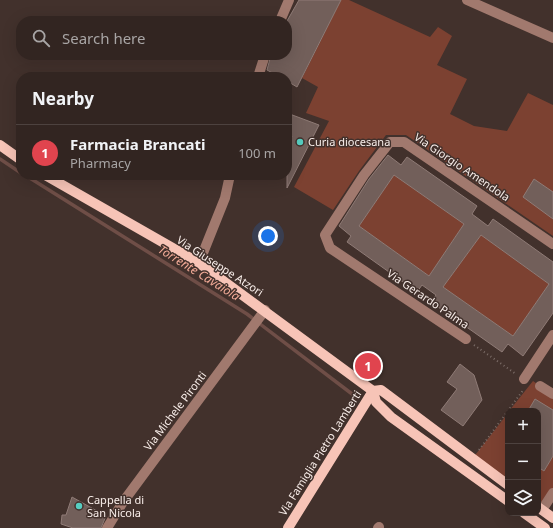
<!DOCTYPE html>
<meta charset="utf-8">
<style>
:root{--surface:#322521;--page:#3d312e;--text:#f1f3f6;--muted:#a8a5a5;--line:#4d423f;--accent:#8abfa5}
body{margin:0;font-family:"Noto Sans",sans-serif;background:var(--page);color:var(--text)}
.controls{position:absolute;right:12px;bottom:12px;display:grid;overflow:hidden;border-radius:8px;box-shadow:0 4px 16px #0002}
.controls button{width:36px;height:36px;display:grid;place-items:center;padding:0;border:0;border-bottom:1px solid var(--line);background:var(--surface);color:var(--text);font:20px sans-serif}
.you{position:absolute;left:268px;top:236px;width:14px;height:14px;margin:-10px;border:3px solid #fff;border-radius:50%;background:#1a73e8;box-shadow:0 0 0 6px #1a73e833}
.badge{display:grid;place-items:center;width:26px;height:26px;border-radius:50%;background:var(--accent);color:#fff;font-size:13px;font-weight:700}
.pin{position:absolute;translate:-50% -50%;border:2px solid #fff;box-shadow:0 1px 4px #0006}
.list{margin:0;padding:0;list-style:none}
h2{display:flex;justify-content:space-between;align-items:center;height:52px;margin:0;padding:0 16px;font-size:17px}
h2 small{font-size:13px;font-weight:400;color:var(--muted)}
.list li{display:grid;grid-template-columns:26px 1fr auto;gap:12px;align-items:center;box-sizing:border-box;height:56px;padding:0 16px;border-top:1px solid var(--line)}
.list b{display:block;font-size:15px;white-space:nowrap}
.list p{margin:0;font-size:13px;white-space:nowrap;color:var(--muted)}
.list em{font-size:13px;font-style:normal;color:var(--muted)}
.icon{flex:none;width:22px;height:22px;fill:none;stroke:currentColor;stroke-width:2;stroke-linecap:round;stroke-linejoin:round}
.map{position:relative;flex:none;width:553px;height:528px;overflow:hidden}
.search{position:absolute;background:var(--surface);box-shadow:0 4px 16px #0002;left:16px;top:16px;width:276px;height:44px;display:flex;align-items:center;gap:10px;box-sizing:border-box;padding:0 14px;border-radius:16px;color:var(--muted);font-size:15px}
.panel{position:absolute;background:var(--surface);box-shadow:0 4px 16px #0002;left:16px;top:72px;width:276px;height:108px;border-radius:16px}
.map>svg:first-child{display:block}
.green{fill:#7c4131}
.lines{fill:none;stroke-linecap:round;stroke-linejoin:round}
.stream{stroke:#6f4e47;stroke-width:3.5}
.building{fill:#725f5a;stroke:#8f7b76;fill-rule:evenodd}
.path{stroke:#7d6e69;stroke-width:2;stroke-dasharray:1 3;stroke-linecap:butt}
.minor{stroke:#a1796e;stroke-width:10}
.major{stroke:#f7c4b7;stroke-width:10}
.poi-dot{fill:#57cec1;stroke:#42312c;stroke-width:1.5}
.labels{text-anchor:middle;stroke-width:3;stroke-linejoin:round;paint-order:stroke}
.poi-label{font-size:11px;fill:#f9eeea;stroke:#42312c;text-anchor:start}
.street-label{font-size:11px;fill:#f9eeea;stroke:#42312c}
.water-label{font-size:12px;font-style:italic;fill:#f2aa97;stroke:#42312c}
</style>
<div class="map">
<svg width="553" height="528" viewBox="0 0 553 528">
<rect width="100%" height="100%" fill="#42312c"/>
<g class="green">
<polygon points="341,0 349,0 430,37 438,27 452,36 437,65 467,79 450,114 474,126 507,131 528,93 553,105 553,236 406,135 386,135 359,171 333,210 294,187 329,121 306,113 318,87 302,78"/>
<polygon points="394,175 464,224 429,276 359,226"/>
<polygon points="481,235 549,284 513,336 443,287"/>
<polygon points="533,381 553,395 553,493 538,507 538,411 509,411"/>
<polygon points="508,413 508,485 472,459"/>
</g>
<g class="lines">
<g class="stream">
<polyline points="0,159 21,173"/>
<polyline points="25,175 247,314 356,397"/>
</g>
</g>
<g class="building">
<polygon points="299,0 341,0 297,87 287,81 287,77 280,77 267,70 271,55 287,55 287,21"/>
<polygon points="287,113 319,125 287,188 287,148 292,136 287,134"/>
<path d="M388,155L401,165L407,157L477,206L472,214L488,226L493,219L553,262V313L523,356L508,344L502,352L431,302L436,295L422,285L417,292L347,242L351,236L339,226L369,179ZM394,175L464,224L429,276L359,226ZM481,235L549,284L513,336L443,287Z"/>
<polygon points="534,179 553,192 553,219 523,197"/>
<polygon points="460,364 474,375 482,400 463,426 441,410 457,389 447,382"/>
<polygon points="535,399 553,410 553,456 544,471 538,467 538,411 528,411"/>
<polygon points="72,497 106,516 101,528 73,528 61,524 62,515 66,515"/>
</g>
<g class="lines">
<g class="path">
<polyline points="474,345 516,374"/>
<polyline points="479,450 524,389"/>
</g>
<g class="minor">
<polyline points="467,0 553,38"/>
<polyline points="280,21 289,0"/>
<polyline points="258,77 265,55"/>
<polyline points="199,263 225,198 230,175"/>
<polyline points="466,339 330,248 325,235 364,175 390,142 404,142 553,244"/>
<polyline points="524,379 553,335"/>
<polyline points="540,386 553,394"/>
<polyline points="542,510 553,493"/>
<polyline points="107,528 123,502 265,310"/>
<polyline points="378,528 379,527"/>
</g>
<g class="major">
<polyline points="0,145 21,160"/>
<polyline points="45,175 199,263 373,391 376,402 391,417 508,501"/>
<polyline points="373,391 381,390 508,485"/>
<polyline points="538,507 553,518"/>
<polyline points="524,513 545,528"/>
<polyline points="288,528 373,391"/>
</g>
</g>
<g class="poi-dot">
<circle cx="300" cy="142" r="4"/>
<circle cx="79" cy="506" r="4"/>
</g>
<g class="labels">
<g class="poi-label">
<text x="308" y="146">Curia diocesana</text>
<text x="87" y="504">Cappella di<tspan x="87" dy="13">San Nicola</tspan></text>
</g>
<g class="street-label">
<text transform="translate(462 167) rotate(34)" y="4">Via Giorgio Amendola</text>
<text transform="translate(220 266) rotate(33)" y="4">Via Giuseppe Atzori</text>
<text transform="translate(428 299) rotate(34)" y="4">Via Gerardo Palma</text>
<text transform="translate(175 411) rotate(-53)" y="4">Via Michele Pironti</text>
<text transform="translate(320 453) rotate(-58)" y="4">Via Famiglia Pietro Lamberti</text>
</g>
<g class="water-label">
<text transform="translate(199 273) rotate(32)" y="4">Torrente Cavaiola</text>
</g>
</g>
</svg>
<div class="controls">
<button>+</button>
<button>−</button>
<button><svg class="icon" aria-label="layers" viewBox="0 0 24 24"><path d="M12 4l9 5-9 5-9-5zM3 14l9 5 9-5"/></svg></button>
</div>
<div class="you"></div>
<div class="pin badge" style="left:368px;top:366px;background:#e0444e">1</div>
<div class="search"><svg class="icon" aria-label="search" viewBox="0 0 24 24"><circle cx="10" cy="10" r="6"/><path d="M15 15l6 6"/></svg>Search here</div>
<section class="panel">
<h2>Nearby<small></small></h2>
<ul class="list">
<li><span class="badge" style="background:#e0444e">1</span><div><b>Farmacia Brancati</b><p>Pharmacy</p></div><em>100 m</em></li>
</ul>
</section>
</div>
